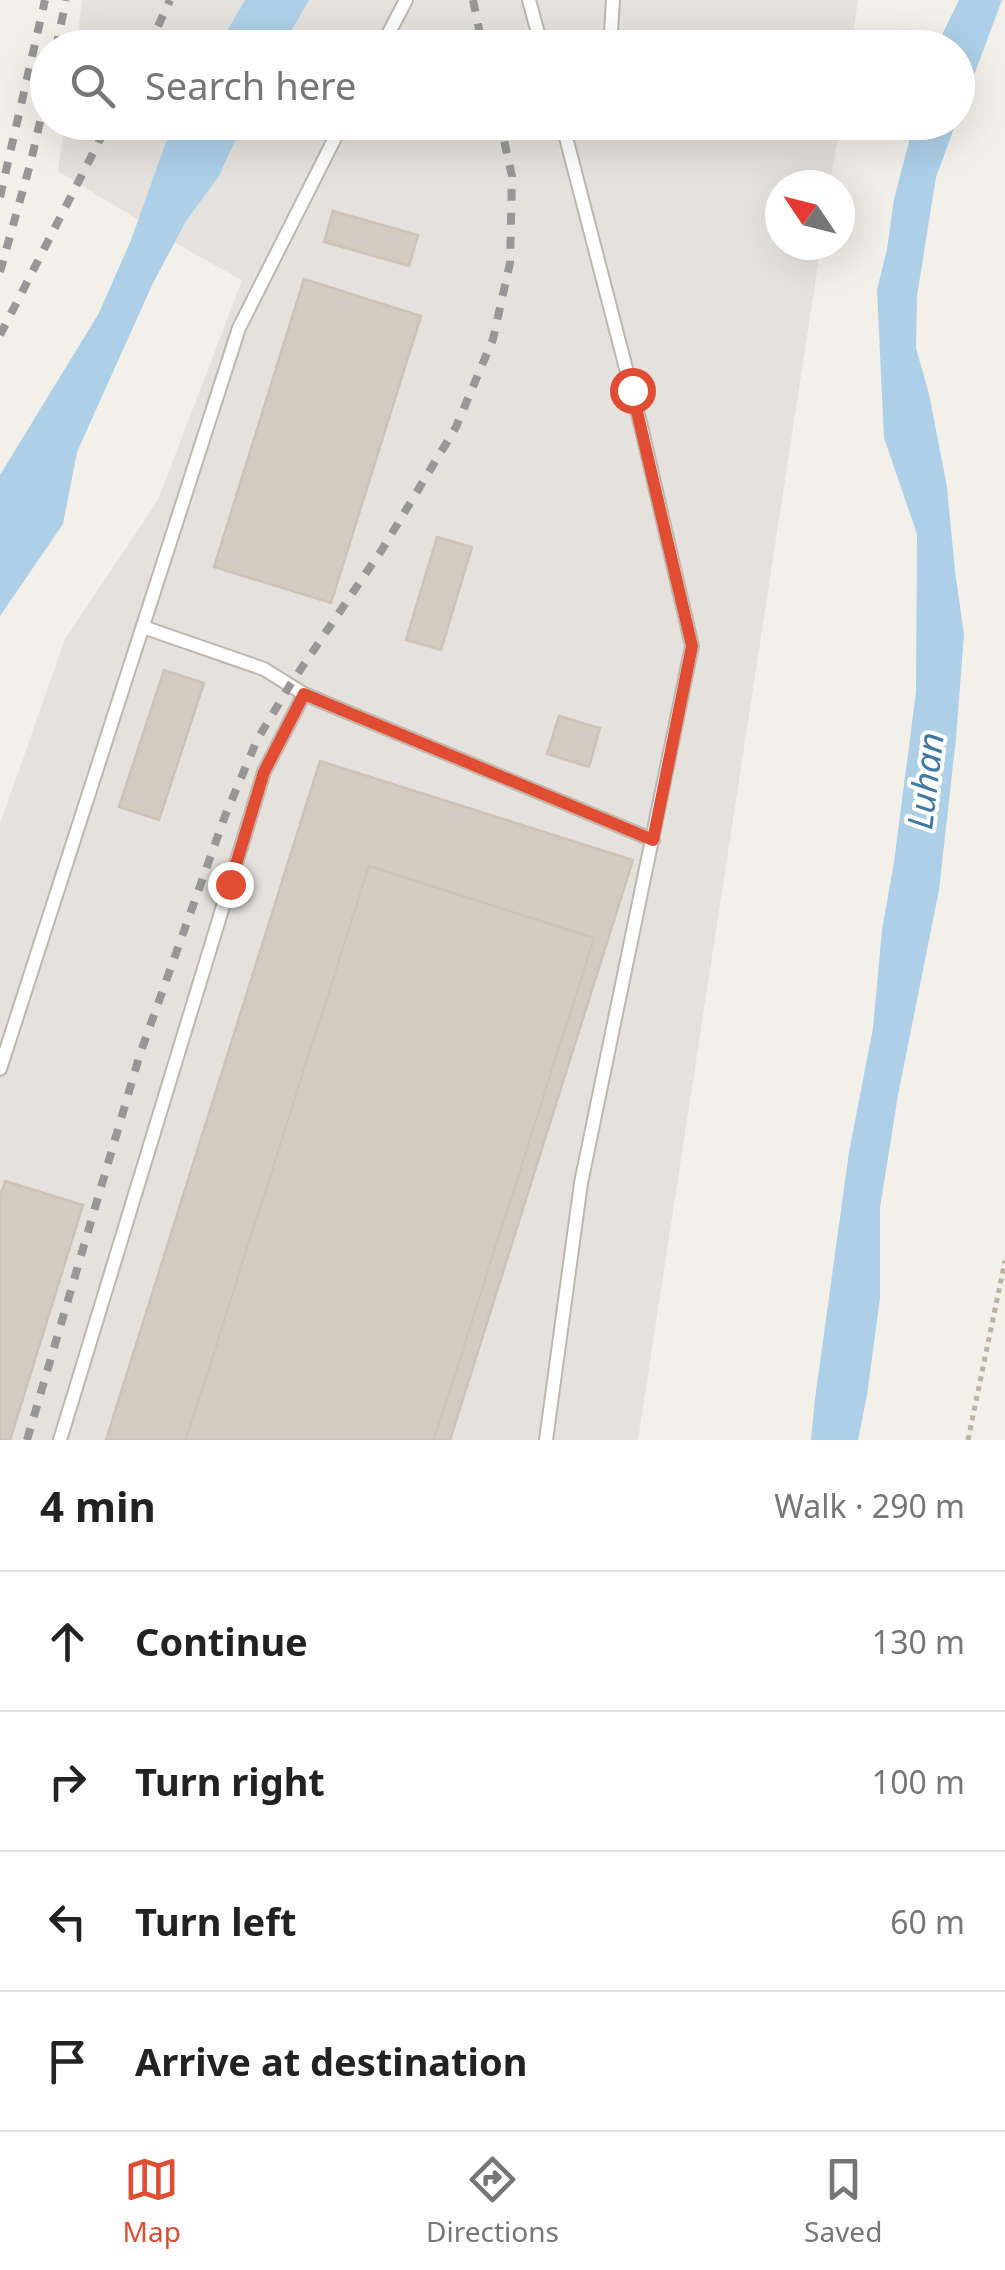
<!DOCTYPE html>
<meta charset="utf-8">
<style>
:root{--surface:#fff;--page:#f2f2f2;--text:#222;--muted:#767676;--line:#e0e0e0;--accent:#e04d33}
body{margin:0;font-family:"Noto Sans",sans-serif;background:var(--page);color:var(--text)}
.compass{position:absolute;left:765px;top:170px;width:90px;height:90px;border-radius:50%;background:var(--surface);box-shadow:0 10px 40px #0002;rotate:305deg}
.stop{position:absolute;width:30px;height:30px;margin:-22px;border:8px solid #e04d33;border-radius:50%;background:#fff}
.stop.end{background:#e04d33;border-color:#fff;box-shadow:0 2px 10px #0008}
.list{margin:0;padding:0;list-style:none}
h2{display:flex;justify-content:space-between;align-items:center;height:130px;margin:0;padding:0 40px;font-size:42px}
h2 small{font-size:32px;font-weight:400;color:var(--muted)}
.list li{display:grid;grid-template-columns:65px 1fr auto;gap:30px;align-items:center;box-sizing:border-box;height:140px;padding:0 40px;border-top:2px solid var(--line)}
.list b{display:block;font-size:38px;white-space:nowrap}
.list em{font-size:32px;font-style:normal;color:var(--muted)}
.icon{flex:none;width:55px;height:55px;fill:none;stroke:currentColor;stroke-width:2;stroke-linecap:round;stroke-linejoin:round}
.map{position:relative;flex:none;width:1005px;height:1440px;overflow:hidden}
.search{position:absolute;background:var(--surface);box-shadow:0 10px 40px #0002;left:30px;right:30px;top:30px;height:110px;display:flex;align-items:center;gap:25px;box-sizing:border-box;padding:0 35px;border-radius:55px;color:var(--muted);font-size:38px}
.sheet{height:690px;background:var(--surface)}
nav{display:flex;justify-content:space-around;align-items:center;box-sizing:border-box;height:140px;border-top:2px solid var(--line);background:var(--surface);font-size:28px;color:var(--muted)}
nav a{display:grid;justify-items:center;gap:5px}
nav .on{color:var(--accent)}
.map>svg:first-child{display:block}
.industrial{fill:#e5e2de}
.water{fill:#add0e8}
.building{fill:#d3cbc0;stroke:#cdc3b4;stroke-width:2.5}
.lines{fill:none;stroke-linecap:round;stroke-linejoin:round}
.service-casing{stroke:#bdb7ad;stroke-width:16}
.path{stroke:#bdb3a0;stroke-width:5;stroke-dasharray:5 5;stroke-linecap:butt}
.service{stroke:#fff;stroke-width:12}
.rail{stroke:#979797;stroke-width:8;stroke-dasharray:12 12;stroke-linecap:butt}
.route{stroke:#e04d33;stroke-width:12}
.labels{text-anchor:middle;stroke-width:8;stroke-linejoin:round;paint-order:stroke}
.water-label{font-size:35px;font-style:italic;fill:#3e7aa4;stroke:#fff}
</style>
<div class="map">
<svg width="1005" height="1440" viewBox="0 0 1005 1440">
<rect width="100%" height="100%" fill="#f3f0e9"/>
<g class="industrial">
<polygon points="82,0 858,0 851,47 76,48"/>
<polygon points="65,123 840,123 830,185 780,185 780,245 821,245 638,1440 0,1440 0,824 65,639 158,500 242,280 189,251 58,171"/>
</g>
<g class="water">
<polygon points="245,0 309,0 282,47 218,47"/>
<polygon points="959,0 1002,0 958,118 958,48 936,47"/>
<polygon points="177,123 243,123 219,176 186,221 153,283 77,452 63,524 0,616 0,475 99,313 131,240 166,142"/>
<polygon points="914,123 956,123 936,177 917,296 916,348 929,394 947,487 955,571 964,635 956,738 939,890 898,1095 880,1208 880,1298 867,1395 858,1440 811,1440 815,1399 849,1152 873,1028 882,930 894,862 916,692 917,534 884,438 877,290 887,249 894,199"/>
</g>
<g class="building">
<polygon points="333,211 418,235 409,266 324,242"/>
<polygon points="304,279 421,316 331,603 214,567"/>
<polygon points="437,537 472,547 441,650 406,640"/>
<polygon points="164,670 204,683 159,820 119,807"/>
<polygon points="559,716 600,728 589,767 547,754"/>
<polygon points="320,761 633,860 450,1440 106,1440"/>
<polygon points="369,866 594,938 434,1440 186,1440"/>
<polygon points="5,1181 83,1205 10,1440 0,1440 0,1197"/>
</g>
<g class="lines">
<g class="service-casing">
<g id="service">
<polyline points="529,0 542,48"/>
<polyline points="381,48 406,0"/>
<polyline points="610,48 613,0"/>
<polyline points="143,627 264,669 304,694 653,840"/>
<polyline points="0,1069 239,328 343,122"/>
<polyline points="60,1440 264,772 304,694"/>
<polyline points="546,1440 581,1183 692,646 641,426 562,122"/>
</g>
</g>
<polyline class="path" points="968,1440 1005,1261"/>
<use href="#service" class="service"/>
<g class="rail">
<polyline points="473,0 483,48"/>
<polyline points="56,48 66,0"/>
<polyline points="148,48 170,0"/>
<polyline points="0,197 45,0"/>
<polyline points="0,272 31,161 48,87"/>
<polyline points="0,335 109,122"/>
<polyline points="27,1440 140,1054 225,816 257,740 290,685 383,548 456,427 493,339 510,263 512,176 500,122"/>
</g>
</g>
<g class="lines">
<polyline class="route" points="230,884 264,772 304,694 653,840 692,646 632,390"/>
</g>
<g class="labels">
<g class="water-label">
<text transform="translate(926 781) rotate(-83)" y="12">Luhan</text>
</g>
</g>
</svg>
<svg class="compass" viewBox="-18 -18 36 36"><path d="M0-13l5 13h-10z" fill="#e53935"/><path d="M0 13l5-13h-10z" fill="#767676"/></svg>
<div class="stop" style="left:632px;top:390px"></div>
<div class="stop end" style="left:230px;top:884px"></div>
<div class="search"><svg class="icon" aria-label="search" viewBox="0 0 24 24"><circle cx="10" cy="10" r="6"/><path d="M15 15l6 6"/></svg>Search here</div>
</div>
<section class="sheet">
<h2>4 min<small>Walk · 290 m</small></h2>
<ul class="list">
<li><svg class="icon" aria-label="ahead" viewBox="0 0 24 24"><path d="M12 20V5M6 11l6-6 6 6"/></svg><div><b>Continue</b></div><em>130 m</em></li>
<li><svg class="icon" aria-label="right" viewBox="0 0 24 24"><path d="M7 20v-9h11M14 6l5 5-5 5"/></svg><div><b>Turn right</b></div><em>100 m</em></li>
<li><svg class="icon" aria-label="left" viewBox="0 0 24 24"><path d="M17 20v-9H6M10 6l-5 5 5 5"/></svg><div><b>Turn left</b></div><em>60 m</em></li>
<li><svg class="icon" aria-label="arrive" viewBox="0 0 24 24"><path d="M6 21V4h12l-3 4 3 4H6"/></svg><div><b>Arrive at destination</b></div></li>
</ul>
</section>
<nav>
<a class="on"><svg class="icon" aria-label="map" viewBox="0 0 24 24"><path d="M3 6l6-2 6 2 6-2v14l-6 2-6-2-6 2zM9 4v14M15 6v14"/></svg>Map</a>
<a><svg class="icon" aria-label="directions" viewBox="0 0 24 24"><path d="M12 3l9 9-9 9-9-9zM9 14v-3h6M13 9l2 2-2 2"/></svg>Directions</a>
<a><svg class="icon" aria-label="saved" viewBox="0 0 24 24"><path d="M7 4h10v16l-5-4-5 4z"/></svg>Saved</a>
</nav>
